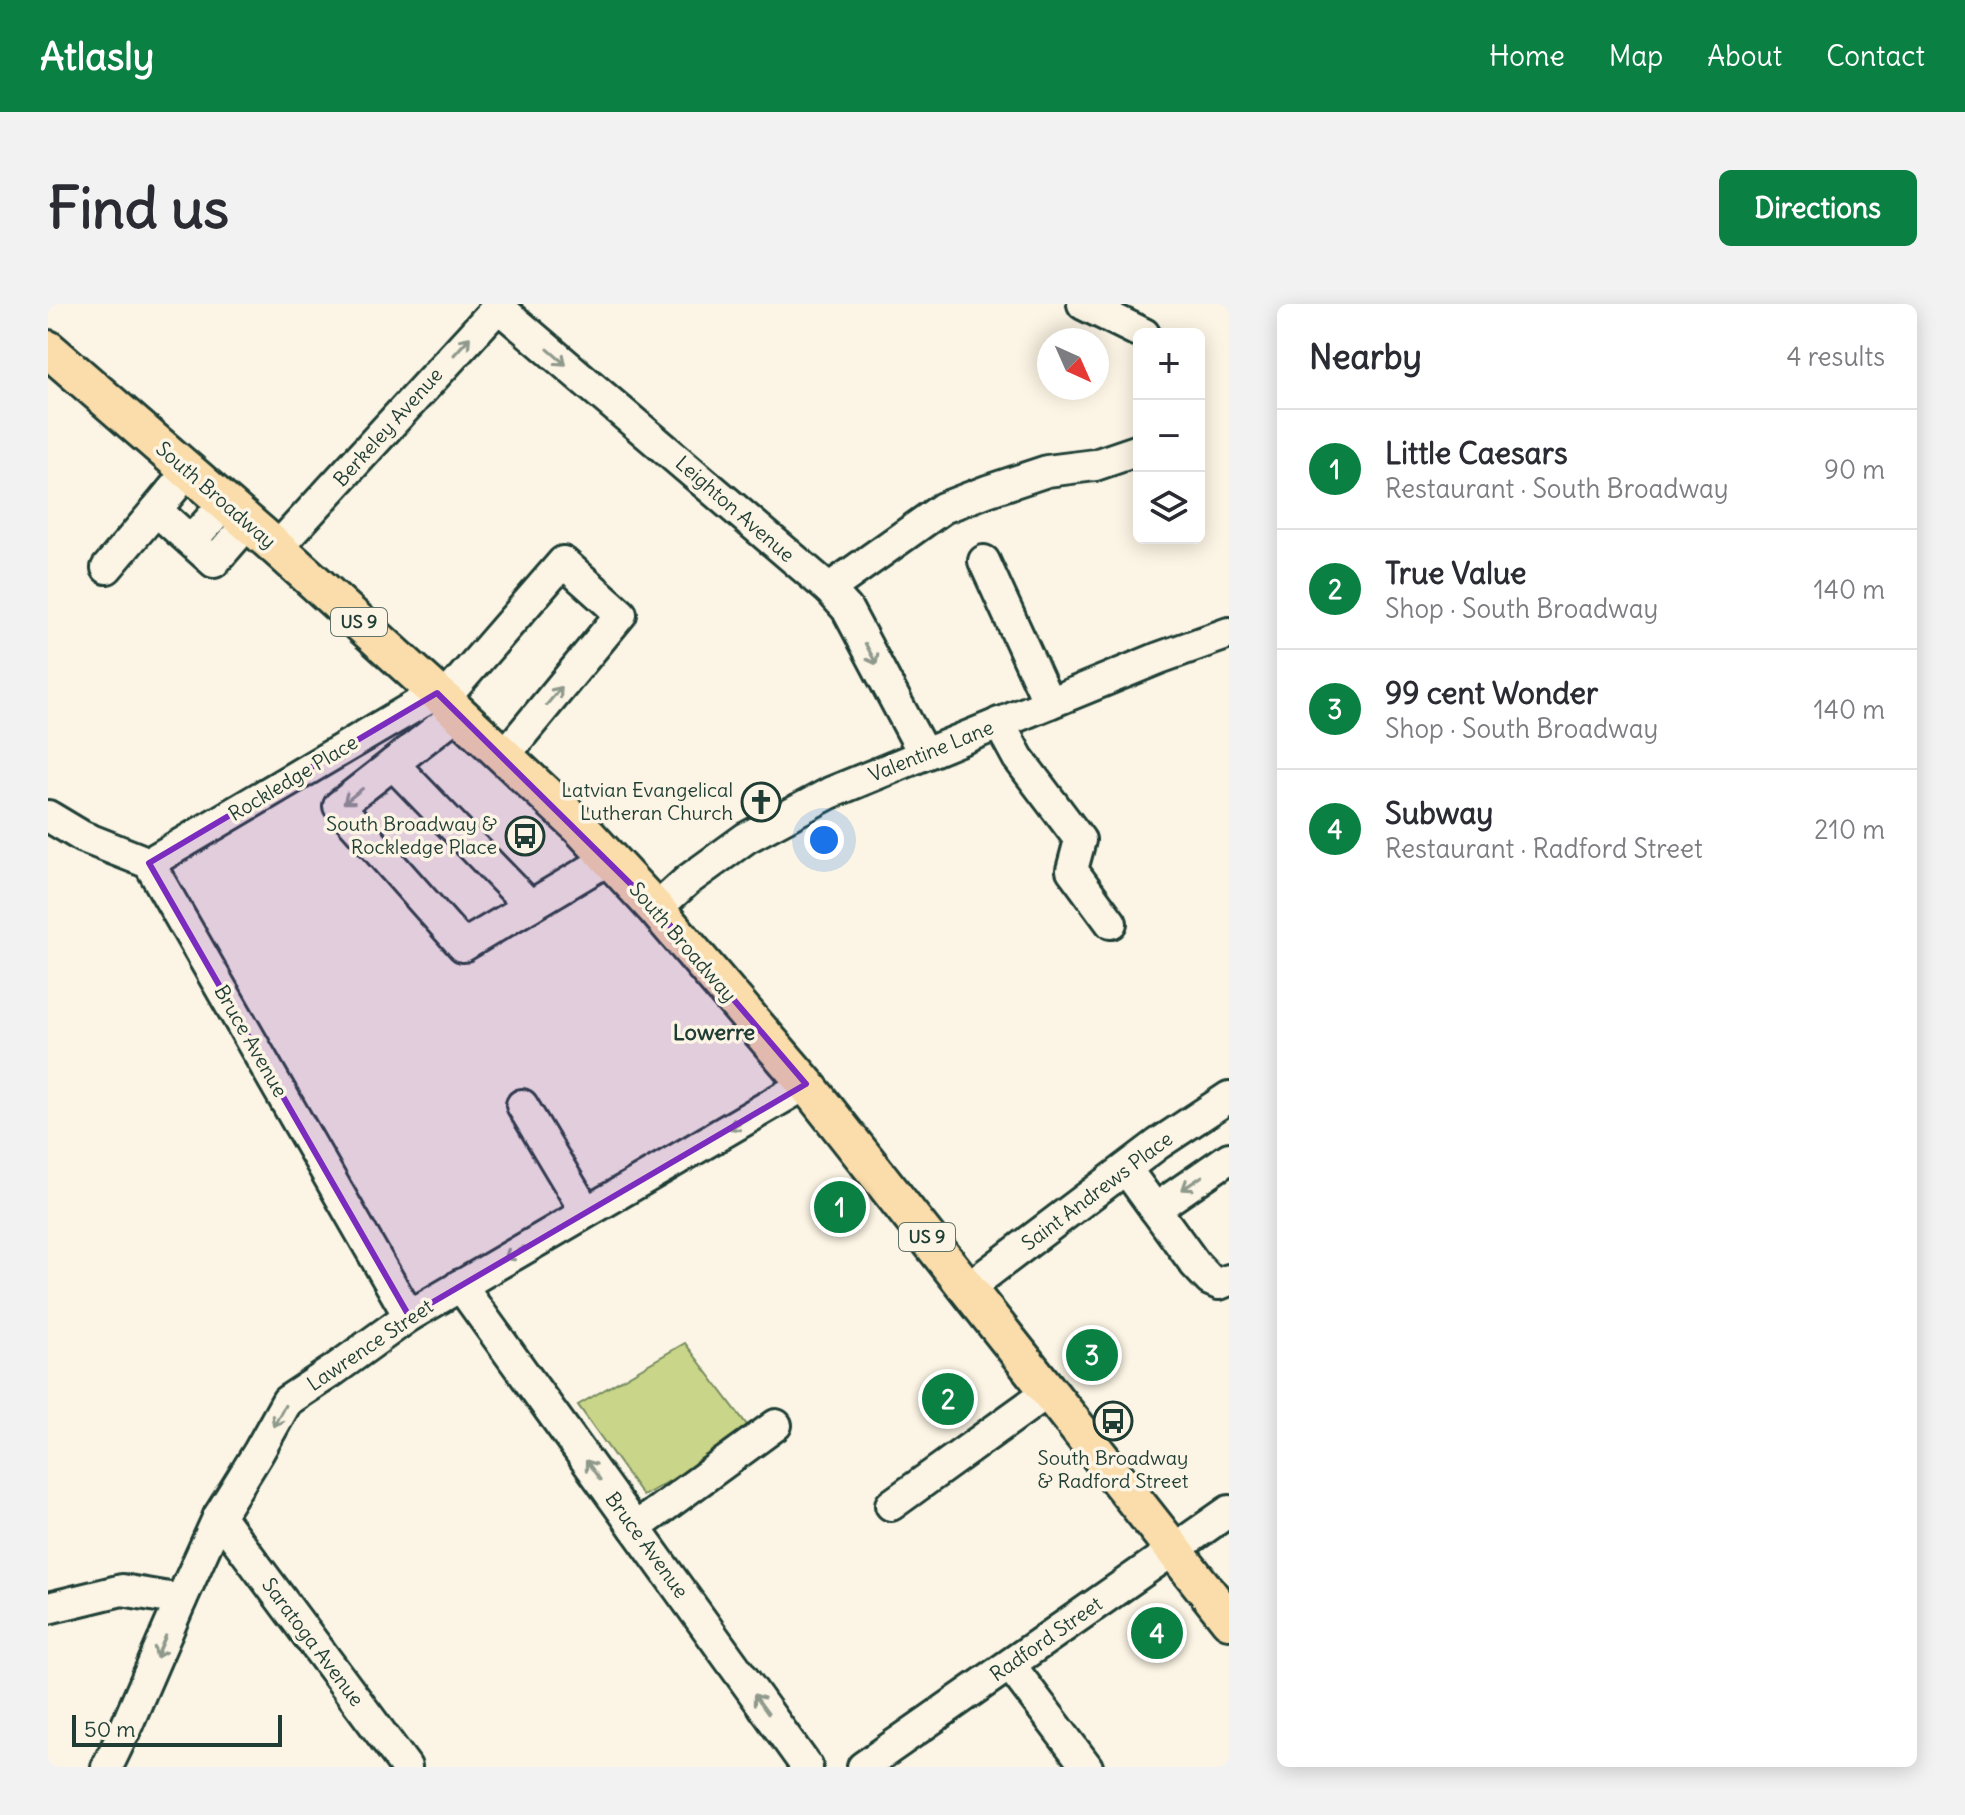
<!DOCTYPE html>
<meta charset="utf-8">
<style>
:root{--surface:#fff;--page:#f2f2f3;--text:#2b2b33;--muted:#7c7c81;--line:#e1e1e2;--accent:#0b8043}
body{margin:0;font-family:Delius,sans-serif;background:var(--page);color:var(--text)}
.controls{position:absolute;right:24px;top:24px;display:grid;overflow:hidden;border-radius:12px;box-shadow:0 4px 20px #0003}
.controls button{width:72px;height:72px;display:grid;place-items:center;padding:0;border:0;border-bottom:2px solid var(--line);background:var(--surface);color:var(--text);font:40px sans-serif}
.compass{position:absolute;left:989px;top:24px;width:72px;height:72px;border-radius:50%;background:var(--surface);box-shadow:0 4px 20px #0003;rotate:135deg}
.scale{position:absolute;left:24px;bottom:20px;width:210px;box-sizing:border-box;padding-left:8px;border:4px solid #1f3d34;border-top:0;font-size:22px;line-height:28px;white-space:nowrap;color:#1f3d34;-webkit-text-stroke:6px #fcf5e5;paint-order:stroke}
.you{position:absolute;left:776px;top:536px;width:28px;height:28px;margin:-20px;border:6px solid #fff;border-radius:50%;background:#1a73e8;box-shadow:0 0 0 12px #1a73e833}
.badge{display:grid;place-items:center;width:52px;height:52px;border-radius:50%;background:var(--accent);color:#fff;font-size:26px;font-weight:700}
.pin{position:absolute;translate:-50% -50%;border:4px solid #fff;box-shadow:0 2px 8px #0006}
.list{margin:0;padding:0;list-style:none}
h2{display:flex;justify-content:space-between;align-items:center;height:104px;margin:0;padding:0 32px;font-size:34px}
h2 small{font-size:26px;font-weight:400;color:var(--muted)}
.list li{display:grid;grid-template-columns:52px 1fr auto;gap:24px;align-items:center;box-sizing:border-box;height:120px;padding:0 32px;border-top:2px solid var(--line)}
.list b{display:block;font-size:30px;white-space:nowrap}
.list p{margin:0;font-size:26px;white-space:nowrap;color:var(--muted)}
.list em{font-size:26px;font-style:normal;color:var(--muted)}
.icon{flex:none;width:44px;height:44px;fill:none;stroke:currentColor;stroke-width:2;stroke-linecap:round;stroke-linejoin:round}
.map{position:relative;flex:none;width:1181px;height:1463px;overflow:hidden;border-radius:12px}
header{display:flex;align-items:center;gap:48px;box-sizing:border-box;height:112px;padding:0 40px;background:var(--accent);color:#fff}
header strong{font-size:38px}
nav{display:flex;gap:44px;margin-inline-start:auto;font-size:28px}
.intro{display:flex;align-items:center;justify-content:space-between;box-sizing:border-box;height:192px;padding:0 48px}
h1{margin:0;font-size:56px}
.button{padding:20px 36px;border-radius:12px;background:var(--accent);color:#fff;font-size:28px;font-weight:700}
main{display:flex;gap:48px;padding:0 48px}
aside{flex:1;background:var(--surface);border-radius:12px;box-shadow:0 4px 20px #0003}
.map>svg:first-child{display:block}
.green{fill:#c9d588;stroke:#74895e;stroke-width:2}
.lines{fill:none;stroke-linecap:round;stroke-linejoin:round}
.minor-casing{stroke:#1f3d34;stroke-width:36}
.major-casing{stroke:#1f3d34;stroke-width:42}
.minor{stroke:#fcf5e5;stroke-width:30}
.major{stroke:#fbddab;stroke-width:36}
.oneway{stroke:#8e998c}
.marked{fill:#7b2cbf;fill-opacity:0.2;stroke:#7b2cbf;stroke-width:6;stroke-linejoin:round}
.labels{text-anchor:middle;stroke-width:7;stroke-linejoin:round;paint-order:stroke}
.shield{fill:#fcf5e5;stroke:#617469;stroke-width:2}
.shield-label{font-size:18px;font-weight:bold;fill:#1f3d34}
.street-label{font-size:20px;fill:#1f3d34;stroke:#fcf5e5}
.poi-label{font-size:20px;fill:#1f3d34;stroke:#fcf5e5;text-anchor:end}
.neighbourhood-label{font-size:22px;font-weight:bold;fill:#1f3d34;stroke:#fcf5e5}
</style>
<header>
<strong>Atlasly</strong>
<nav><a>Home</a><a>Map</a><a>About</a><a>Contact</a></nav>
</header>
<div class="intro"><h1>Find us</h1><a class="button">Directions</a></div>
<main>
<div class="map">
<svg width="1181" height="1463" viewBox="0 0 1181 1463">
<rect width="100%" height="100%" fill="#fcf5e5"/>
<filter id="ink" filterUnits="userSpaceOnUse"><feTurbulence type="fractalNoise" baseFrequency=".0125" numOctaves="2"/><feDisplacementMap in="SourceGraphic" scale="16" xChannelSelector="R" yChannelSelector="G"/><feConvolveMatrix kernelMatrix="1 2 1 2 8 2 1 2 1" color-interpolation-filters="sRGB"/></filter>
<g filter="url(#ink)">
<polygon class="green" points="637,1039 705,1129 595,1192 530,1101"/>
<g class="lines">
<g class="minor-casing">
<g id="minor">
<polyline points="447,0 781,285 799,305 876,450"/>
<polyline points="1035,0 1096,30"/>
<polyline points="140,167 108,206 166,258 200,219"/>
<polyline points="143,237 177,199"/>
<polyline points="229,244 450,3"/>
<polyline points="936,257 1001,399"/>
<polyline points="59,264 108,206"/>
<polyline points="781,285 895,204 939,187 999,167 1047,161 1091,146"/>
<polyline points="396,395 515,258 573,310 456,452"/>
<polyline points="410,409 291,502 415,642 561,555"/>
<polyline points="951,419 970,454 1032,536 1024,566 1063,619"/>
<polyline points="345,460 482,602"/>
<polyline points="0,512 35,533 101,559 361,1012"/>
<polyline points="101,559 389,389"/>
<polyline points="608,605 640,576 698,534 782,489 1111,354 1181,329"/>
<polyline points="474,801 538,908"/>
<polyline points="1078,865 1147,960 1162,976 1171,980 1181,976"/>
<polyline points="1107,905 1181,854"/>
<polyline points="412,981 759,1463"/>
<polyline points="920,984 1110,840 1181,793"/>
<polyline points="843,1201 1001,1087"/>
<polyline points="171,1212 358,1463"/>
<polyline points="587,1224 728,1121"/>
<polyline points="0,1304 74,1286 133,1296"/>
<polyline points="962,1361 1039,1463"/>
<polyline points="59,1463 75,1430 133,1296 171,1212 210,1149 239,1097 286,1066 361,1012 758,780"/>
<polyline points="815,1463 1181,1207"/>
</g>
</g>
<g class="major-casing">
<polyline id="major" points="0,45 229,244 389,389 531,522 608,605 758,780 1181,1316"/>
</g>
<use href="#minor" class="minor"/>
<use href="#major" class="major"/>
</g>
<defs><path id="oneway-shaft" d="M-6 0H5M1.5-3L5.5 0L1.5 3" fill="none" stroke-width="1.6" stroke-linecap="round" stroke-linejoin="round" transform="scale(2)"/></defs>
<g class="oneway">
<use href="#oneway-shaft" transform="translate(414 42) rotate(-48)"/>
<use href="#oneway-shaft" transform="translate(509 53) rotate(41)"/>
<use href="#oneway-shaft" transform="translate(823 350) rotate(62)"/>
<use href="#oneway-shaft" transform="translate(506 392) rotate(-50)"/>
<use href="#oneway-shaft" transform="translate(305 492) rotate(142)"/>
<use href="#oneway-shaft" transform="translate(691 819) rotate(150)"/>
<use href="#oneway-shaft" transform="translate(1144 879) rotate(146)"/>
<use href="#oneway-shaft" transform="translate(466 949) rotate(150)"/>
<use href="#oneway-shaft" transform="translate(231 1112) rotate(119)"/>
<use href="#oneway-shaft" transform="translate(545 1166) rotate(-126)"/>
<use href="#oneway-shaft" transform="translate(113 1343) rotate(113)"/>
<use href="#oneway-shaft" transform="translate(713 1400) rotate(-126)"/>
</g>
</g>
<path class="marked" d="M389,389L608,605L758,780L361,1012L101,559Z"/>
<defs>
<g id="church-ring" transform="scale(2)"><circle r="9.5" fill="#fcf5e5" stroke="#1f3d34" stroke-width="1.5"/><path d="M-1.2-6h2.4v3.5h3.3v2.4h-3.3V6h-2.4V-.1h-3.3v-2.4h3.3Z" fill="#1f3d34"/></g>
<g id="bus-ring" transform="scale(2)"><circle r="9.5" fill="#fcf5e5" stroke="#1f3d34" stroke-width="1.5"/><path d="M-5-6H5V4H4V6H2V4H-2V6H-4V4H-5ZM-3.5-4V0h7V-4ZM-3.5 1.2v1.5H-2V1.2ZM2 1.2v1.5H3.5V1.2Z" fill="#1f3d34"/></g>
</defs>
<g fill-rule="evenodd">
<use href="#church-ring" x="713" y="498"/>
<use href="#bus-ring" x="477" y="532"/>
<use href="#bus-ring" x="1065" y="1117"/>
</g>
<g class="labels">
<g class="shield">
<rect x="283" y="304" width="56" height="28" rx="6"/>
<rect x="851" y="919" width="56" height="28" rx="6"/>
</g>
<g class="shield-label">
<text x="311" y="324">US 9</text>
<text x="879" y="939">US 9</text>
</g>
<g class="street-label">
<text transform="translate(340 123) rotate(-48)" y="7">Berkeley Avenue</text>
<text transform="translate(168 191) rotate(41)" y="7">South Broadway</text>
<text transform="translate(687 205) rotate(41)" y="7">Leighton Avenue</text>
<text transform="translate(883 447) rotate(-22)" y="7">Valentine Lane</text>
<text transform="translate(245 474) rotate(-31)" y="7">Rockledge Place</text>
<text transform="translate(635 638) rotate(49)" y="7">South Broadway</text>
<text transform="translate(203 737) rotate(60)" y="7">Bruce Avenue</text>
<text transform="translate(1049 887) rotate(-37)" y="7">Saint Andrews Place</text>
<text transform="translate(322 1041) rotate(-34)" y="7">Lawrence Street</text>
<text transform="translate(599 1241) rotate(54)" y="7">Bruce Avenue</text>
<text transform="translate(998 1335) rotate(-35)" y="7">Radford Street</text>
<text transform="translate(265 1338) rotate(53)" y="7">Saratoga Avenue</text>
</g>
<g class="poi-label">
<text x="685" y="493">Latvian Evangelical<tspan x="685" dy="23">Lutheran Church</tspan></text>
<text x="449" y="527">South Broadway &amp;<tspan x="449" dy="23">Rockledge Place</tspan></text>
<text x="1065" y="1161" text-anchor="middle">South Broadway<tspan x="1065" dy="23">&amp; Radford Street</tspan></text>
</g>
<g class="neighbourhood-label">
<text x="666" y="736">Lowerre</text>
</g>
</g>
</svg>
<div class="controls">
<button>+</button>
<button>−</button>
<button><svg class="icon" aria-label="layers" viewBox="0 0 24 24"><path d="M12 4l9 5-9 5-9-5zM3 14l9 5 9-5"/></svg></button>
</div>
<svg class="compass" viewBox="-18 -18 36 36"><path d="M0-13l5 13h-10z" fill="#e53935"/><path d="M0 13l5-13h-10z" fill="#7c7c81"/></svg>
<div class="scale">50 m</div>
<div class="you"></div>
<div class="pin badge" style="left:792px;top:903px">1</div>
<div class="pin badge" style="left:900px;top:1095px">2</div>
<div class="pin badge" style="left:1044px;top:1051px">3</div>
<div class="pin badge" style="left:1109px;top:1329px">4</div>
</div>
<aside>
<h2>Nearby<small>4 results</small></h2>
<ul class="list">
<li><span class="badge">1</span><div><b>Little Caesars</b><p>Restaurant · South Broadway</p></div><em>90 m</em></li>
<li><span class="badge">2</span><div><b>True Value</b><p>Shop · South Broadway</p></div><em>140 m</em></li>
<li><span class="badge">3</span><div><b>99 cent Wonder</b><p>Shop · South Broadway</p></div><em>140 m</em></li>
<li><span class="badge">4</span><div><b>Subway</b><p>Restaurant · Radford Street</p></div><em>210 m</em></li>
</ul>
</aside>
</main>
